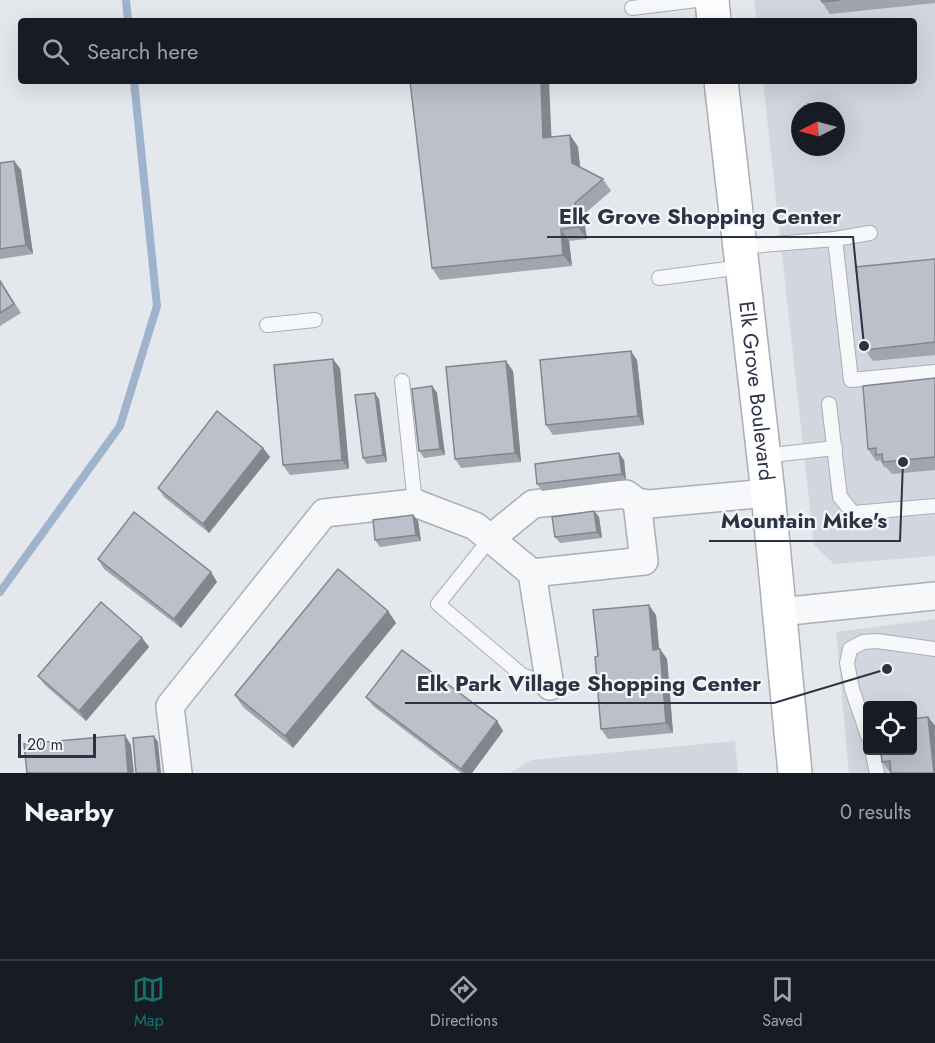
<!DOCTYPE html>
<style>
:root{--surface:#171b24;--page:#242831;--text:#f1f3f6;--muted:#9ea1a6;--line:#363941;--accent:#0f766e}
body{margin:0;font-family:Jost,sans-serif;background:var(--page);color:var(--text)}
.controls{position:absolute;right:18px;bottom:18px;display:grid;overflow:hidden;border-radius:6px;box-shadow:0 6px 24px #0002}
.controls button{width:54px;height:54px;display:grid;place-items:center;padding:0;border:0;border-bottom:2px solid var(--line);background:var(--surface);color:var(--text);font:30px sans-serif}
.compass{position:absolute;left:791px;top:102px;width:54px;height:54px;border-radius:50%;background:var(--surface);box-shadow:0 6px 24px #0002;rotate:264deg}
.scale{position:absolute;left:18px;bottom:15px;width:78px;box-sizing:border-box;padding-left:6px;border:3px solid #2b3445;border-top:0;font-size:16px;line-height:21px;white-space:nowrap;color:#2b3445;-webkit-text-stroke:4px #f4f6f9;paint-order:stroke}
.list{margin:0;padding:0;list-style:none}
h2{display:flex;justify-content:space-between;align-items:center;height:78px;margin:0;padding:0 24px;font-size:26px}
h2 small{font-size:20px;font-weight:400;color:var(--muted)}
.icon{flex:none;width:33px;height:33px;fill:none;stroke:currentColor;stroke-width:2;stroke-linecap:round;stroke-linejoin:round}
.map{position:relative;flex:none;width:935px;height:773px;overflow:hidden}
.search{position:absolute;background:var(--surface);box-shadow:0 6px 24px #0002;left:18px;right:18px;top:18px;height:66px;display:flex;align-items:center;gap:15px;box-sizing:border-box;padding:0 21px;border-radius:6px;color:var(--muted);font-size:22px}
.sheet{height:186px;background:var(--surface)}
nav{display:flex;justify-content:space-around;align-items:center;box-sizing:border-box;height:84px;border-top:2px solid var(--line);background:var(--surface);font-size:16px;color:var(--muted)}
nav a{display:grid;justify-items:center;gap:3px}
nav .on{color:var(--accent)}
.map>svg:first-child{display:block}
.built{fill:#d2d6de;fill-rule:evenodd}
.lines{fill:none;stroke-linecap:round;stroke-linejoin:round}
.stream{stroke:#9fb4cc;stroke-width:8}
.service-casing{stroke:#a9aeb7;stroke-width:16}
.minor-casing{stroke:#a9aeb7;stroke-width:30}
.secondary-casing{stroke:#a9aeb7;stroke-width:36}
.service{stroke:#f7f8fa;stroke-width:14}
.minor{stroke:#f7f8fa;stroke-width:27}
.secondary{stroke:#fff;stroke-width:33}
.wall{fill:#a1a5ae}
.shaded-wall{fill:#83868d}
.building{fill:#bbc0ca;stroke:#83868d;stroke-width:1.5}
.labels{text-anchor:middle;stroke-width:4.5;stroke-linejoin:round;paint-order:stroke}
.street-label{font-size:21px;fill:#2b3445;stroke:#f4f6f9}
.leader{fill:none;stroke:#2b3445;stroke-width:2}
.callout-dot{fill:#2b3445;stroke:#f4f6f9;stroke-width:2}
.callout-label{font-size:22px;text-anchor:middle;font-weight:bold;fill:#2b3445;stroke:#f4f6f9;stroke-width:4.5;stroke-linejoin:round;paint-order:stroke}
</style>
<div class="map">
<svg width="935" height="773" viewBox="0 0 935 773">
<rect width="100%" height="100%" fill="#e4e7ec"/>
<g class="built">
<path d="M754,0H935V556L834,564L814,545L763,81H914V21H757ZM800,111H836V147H800Z"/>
<path d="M935,619V773H849L836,632ZM868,706H912V750H868Z"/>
<polygon points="735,741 738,773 510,773 531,760"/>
</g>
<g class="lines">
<g class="stream">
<polyline points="126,0 128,21"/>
<polyline points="0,592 120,426 157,306 134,81"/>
</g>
<g class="service-casing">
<g id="service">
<polyline points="632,8 697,0"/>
<polyline points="835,239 851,380 935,372"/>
<polyline points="739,247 835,239 870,233"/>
<polyline points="659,278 742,267"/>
<polyline points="267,325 315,320"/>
<polyline points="402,381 415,503"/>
<polyline points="829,404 840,497 853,513 935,506"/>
<polyline points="763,456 835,448"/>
<polyline points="490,539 438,604 522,675 550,686"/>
<polyline points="868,736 852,689 847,663 850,649 863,642 877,641 935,649"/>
<polyline points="872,750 877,773"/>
</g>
</g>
<g class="minor-casing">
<g id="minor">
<polyline points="490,539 533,504 626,494 637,502 649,504 768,493"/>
<polyline points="532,573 644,561 637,502"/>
<polyline points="780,612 935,596"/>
<polyline points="178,773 170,706 324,513 415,503 475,526 532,573 550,686"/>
</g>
</g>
<g class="secondary-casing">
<g id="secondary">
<polyline points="712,0 714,21"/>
<path id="s1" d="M721,81L768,493L795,773"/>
</g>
</g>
<use href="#service" class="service"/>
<use href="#minor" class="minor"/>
<use href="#secondary" class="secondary"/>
</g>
<g class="wall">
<polygon points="821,0 935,0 935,3 830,14 822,2"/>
<polygon points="570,135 578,147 580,167 603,179 611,191 583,215 587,239 569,241 572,266 440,280 432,268 551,137"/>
<polygon points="14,161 21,170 33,254 0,259 0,163"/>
<polygon points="935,259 935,355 873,361 865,350"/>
<polygon points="0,280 21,313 0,326"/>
<polygon points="637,360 644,425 553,435 546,425"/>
<polygon points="340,368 349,469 290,475 283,465"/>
<polygon points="513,371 521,462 461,468 455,459"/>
<polygon points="935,378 935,470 892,474 886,467 884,467 880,460 876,461 868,449"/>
<polygon points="432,386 437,393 445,455 424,458 419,451"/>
<polygon points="379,399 387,462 367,464 363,458"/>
<polygon points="263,448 270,457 209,533 164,497 158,488"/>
<polygon points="624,460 626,480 542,491 537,484"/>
<polygon points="594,511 599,517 602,538 560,543 555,537"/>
<polygon points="413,515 418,521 421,541 380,547 375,540"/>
<polygon points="98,559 211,572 217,582 181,628 104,569"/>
<polygon points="388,611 396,623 293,748 243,707 235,695"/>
<polygon points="656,615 659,649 660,649 667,659 673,733 608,739 601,729 598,656"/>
<polygon points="142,638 149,647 86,721 45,685 38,676"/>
<polygon points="366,697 497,721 503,731 472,773 461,773 373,706"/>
<polygon points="928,717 935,726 935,773 891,773 891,771 889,771 882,762 881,751 912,750 912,719"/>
</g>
<g class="shaded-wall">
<polygon points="541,81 549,81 552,149 543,138"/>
<polygon points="570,135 578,147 581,175 572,163"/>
<polygon points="14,161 21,170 33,254 26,245"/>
<polygon points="575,203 583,215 587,239 578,227"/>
<polygon points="561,229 569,241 572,266 563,255"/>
<polygon points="631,351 637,360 644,425 638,416"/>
<polygon points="333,359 340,368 349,469 342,460"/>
<polygon points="506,361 513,371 521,462 515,453"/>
<polygon points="432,386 437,393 445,455 440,449"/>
<polygon points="375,393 379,399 387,462 383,455"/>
<polygon points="263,448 270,457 209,533 203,524"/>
<polygon points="619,453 624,460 626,480 622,474"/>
<polygon points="594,511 599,517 602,538 597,532"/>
<polygon points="413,515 418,521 421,541 416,535"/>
<polygon points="211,572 217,582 181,628 174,619"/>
<polygon points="649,605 656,615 660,659 653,650"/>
<polygon points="388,611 396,623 293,748 285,736"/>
<polygon points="142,638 149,647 86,721 79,711"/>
<polygon points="660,649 667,659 673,733 666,723"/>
<polygon points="928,717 935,726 935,773 934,773"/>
<polygon points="497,721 503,731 472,773 464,773 461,769"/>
<polygon points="125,735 131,745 134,773 128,773"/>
<polygon points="154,736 158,742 161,773 158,773"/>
</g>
<g class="building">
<polygon points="821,0 841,0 822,2"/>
<polygon points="410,81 541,81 543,138 570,135 572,163 603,179 575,203 578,227 561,229 563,255 432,268"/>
<polygon points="14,161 26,245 0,249 0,163"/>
<polygon points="935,259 935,342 865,350 856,267"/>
<polygon points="0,281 14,304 0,313"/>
<polygon points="631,351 638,416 546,425 540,360"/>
<polygon points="333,359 342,460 283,465 274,365"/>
<polygon points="506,361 515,453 455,459 446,367"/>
<polygon points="935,378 935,457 883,462 882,454 876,455 876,448 868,449 863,386"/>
<polygon points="432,386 440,449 419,451 412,389"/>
<polygon points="375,393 383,455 363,458 355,395"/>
<polygon points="217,411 263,448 203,524 158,488"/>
<polygon points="619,453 622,474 537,484 535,464"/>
<polygon points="594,511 597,532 555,537 552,517"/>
<polygon points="134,512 211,572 174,619 98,559"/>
<polygon points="413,515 416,535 375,540 373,520"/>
<polygon points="338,569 388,611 285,736 235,695"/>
<polygon points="101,602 142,638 79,711 38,676"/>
<polygon points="649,605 653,650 660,649 666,723 601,729 595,657 598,656 593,610"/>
<polygon points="402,650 497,721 461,769 366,697"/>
<polygon points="928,717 934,773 891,773 890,761 882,762 881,751 912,750 912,719"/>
<polygon points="125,735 128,773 27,773 24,744"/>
<polygon points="154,736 158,773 136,773 133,738"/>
</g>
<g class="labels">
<g class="street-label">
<text dy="7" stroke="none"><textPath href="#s1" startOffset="312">Elk Grove Boulevard</textPath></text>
</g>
</g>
<path class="leader" d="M864 346L853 237H547M903 462L900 541H709M887 669L774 703H405"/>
<g class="callout-dot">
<circle cx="864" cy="346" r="6"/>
<circle cx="903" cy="462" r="6"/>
<circle cx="887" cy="669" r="6"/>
</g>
<g class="callout-label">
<text x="700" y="224">Elk Grove Shopping Center</text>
<text x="804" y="528">Mountain Mike's</text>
<text x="589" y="691">Elk Park Village Shopping Center</text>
</g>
</svg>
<div class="controls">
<button><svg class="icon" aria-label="locate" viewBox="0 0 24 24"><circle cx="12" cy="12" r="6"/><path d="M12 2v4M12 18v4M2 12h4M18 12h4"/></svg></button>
</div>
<svg class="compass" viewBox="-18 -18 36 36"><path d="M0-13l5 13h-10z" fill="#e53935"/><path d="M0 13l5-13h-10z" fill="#9ea1a6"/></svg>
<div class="scale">20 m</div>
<div class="search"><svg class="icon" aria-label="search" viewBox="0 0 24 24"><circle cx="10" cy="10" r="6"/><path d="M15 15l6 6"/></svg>Search here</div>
</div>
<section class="sheet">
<h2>Nearby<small>0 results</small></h2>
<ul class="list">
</ul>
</section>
<nav>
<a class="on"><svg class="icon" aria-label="map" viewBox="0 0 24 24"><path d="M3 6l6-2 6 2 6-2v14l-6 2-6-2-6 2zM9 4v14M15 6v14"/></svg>Map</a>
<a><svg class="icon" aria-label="directions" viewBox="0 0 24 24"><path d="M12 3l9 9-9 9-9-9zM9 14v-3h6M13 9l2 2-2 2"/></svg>Directions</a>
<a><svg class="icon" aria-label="saved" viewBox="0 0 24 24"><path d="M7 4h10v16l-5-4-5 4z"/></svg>Saved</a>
</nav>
